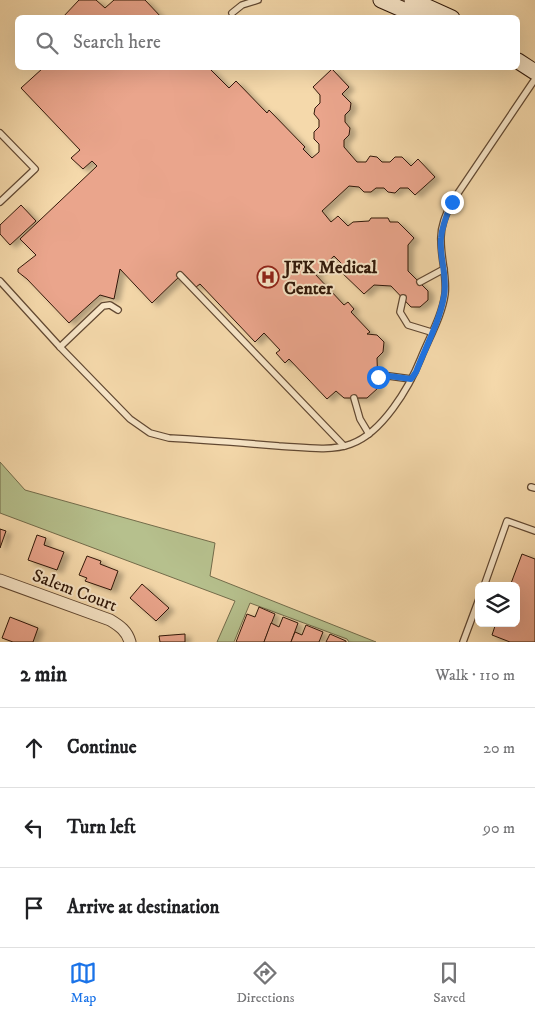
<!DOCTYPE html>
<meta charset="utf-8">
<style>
:root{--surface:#fff;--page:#f2f2f2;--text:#202124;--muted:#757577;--line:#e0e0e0;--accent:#1a73e8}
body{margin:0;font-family:"IM FELL DW Pica",serif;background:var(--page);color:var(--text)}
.controls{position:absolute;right:15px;bottom:15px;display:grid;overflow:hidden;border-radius:8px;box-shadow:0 5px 20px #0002}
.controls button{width:45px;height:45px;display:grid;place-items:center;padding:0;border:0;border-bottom:1px solid var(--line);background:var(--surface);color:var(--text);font:25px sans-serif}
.stop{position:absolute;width:15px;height:15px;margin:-11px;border:4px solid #1a73e8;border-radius:50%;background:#fff}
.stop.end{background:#1a73e8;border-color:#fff;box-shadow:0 1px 5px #0008}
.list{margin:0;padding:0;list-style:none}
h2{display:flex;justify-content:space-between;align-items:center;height:65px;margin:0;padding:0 20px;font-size:21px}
h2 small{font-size:16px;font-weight:400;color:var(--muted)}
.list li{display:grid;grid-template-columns:32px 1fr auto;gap:15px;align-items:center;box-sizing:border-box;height:80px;padding:0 20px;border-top:1px solid var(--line)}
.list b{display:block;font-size:19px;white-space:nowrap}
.list em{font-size:16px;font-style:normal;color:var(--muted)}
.icon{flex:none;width:28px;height:28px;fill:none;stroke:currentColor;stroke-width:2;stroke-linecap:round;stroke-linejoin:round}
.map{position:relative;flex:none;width:535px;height:642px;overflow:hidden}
.search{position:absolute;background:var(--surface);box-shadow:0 5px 20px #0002;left:15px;right:15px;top:15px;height:55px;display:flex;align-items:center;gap:12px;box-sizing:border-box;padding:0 18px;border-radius:8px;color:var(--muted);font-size:19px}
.sheet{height:305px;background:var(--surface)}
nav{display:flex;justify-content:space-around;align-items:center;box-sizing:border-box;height:70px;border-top:1px solid var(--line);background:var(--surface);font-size:14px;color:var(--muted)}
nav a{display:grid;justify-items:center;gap:2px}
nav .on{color:var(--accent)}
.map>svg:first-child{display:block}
.green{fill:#b6c08d;stroke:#736c4b}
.building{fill:#eaa58c;stroke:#301809;filter:url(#shadow)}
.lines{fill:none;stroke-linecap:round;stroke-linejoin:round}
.lane-casing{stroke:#614832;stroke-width:8}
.street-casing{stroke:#614832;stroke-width:13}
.secondary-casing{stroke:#301809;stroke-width:17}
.lane{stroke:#f8e6c8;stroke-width:5.5}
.street{stroke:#f8e6c8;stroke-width:11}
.secondary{stroke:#f8e6c8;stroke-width:15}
.route{stroke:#1a73e8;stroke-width:6}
.labels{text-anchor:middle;stroke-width:4;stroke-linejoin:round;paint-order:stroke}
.poi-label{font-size:18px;font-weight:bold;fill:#301809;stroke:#f8e6c8;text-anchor:start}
.street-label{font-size:18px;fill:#301809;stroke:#f8e6c8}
</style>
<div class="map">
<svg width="535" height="642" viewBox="0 0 535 642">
<defs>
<filter id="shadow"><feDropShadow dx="5.5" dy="3" stdDeviation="2.5" flood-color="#0004"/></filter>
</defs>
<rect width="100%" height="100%" fill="#f5d9ab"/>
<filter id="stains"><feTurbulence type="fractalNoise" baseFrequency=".004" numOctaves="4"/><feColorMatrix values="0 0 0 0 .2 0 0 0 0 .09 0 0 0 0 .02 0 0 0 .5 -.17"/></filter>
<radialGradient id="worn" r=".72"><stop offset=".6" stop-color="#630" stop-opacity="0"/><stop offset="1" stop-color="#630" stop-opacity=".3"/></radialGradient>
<polygon class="green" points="0,462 25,490 215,543 210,576 376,642 349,642 347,639 250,603 234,642 217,642 235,601 0,513"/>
<g class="building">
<polygon points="79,0 96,0 105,8 114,0 145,0 162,18 62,18"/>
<polygon points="43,68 209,68 229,88 236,81 267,113 269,110 305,147 303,149 312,158 319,152 319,144 314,139 314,132 319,127 319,120 314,114 315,108 320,103 320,95 313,87 332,69 349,87 342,94 351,103 350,110 345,115 345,122 350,128 349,135 344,140 344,147 357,162 366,162 370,156 377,157 382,162 390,162 395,157 402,157 411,166 418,159 435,177 415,195 408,188 400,188 395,193 388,192 384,188 376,188 371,192 364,192 359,187 349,186 322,211 331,222 338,216 348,226 353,222 369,221 371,218 388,218 390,222 398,222 414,238 408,245 408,271 428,291 428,300 420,307 411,307 391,286 374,285 364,294 339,270 344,266 334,256 315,274 344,305 348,302 354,309 351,312 370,332 367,334 377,335 384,342 383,352 377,358 378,388 367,398 344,398 336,391 327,399 289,359 285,363 276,353 280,350 264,333 255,342 200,284 196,287 183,273 152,303 120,269 114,299 100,295 69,323 27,279 18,272 18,269 36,255 20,239 97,166 92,161 83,169 71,158 80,150 21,88"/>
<polygon points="21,205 36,221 10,245 0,234 0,225"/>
<polygon points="0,529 6,531 0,548"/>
<polygon points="37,535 46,538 44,545 64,552 57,570 28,560"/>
<polygon points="522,554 535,559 535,642 510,642 492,635 496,623 516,623 516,586 510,586"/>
<polygon points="87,556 101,561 100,564 118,571 111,590 85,581 87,578 79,575"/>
<polygon points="142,584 169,608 156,621 130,598"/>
<polygon points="259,607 275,614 264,642 236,642 247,614 255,617"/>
<polygon points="10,617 38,628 33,642 13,642 2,638"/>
<polygon points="283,617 298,623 291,642 264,642 271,623 279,627"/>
<polygon points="306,625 323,632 319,642 291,642 295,632 302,635"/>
<polygon points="185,634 185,642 160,642 159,636"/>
<polygon points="330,634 346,641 346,642 326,642"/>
</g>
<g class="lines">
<g class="lane-casing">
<g id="lane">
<polyline points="232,13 242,5 258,0"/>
<polyline points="0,133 35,169 0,202"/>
<polyline points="180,275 344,446"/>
<path d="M0,281L60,347L130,419L150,433L169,438C206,440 243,443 279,446C301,447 330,452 351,444C382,433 409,388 421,358C429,338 442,316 445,294C447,277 441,259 441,241C440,227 446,214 452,202L535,79"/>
<polyline points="420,282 444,269"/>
<polyline points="403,298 400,312 408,325 431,332"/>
<polyline points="60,347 103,306 110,305 118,310"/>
<polyline points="378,377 389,376 411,379"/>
<polyline points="354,398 360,419 369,434"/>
<polyline points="531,487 535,488"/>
<polyline points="484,586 507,521 535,531"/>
<polyline points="463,642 479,599"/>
</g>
</g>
<g class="street-casing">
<path id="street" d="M0,580L110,620C120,626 127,631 130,642"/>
</g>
<g class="secondary-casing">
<g id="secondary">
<polyline points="381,0 422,18"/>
<polyline points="412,0 452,18"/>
<polyline points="518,61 535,72"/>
</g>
</g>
<use href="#lane" class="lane"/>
<use href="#street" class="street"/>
<use href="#secondary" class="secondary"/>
</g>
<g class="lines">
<path class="route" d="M378,377L389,376L411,379L416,372C425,348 440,321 444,296C448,277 439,257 441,238C442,225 447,214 452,202"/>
</g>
<defs>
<g id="hospital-ring" transform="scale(1.125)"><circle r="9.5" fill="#f8e6c8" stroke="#8f2418" stroke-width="1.5"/><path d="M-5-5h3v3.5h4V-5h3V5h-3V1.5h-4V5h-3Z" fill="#8f2418"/></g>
</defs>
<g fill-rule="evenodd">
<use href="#hospital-ring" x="268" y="277"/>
</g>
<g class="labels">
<g class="poi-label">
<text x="284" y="273">JFK Medical<tspan x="284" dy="21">Center</tspan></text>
</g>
<g class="street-label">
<text transform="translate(75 590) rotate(21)" y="6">Salem Court</text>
</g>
</g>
<rect width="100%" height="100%" filter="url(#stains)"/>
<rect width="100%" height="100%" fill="url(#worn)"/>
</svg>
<div class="controls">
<button><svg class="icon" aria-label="layers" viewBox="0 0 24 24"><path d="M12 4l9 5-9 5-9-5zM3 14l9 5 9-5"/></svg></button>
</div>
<div class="stop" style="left:378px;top:377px"></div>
<div class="stop end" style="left:452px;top:202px"></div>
<div class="search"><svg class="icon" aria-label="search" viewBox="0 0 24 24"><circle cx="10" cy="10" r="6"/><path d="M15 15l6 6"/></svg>Search here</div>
</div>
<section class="sheet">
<h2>2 min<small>Walk · 110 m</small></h2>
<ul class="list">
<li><svg class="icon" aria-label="ahead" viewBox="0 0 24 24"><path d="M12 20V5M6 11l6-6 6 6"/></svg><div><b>Continue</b></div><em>20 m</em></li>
<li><svg class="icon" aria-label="left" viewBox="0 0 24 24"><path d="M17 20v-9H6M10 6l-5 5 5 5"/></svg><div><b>Turn left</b></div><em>90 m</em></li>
<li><svg class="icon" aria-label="arrive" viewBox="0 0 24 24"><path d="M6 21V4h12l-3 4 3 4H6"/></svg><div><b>Arrive at destination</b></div></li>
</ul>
</section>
<nav>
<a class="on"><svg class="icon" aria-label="map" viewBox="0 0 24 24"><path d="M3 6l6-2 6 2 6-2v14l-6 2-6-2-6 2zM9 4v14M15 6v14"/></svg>Map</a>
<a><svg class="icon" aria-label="directions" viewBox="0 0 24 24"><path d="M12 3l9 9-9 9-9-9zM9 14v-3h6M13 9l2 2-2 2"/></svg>Directions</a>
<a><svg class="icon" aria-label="saved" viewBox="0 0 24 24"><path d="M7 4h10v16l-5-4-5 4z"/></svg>Saved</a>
</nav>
